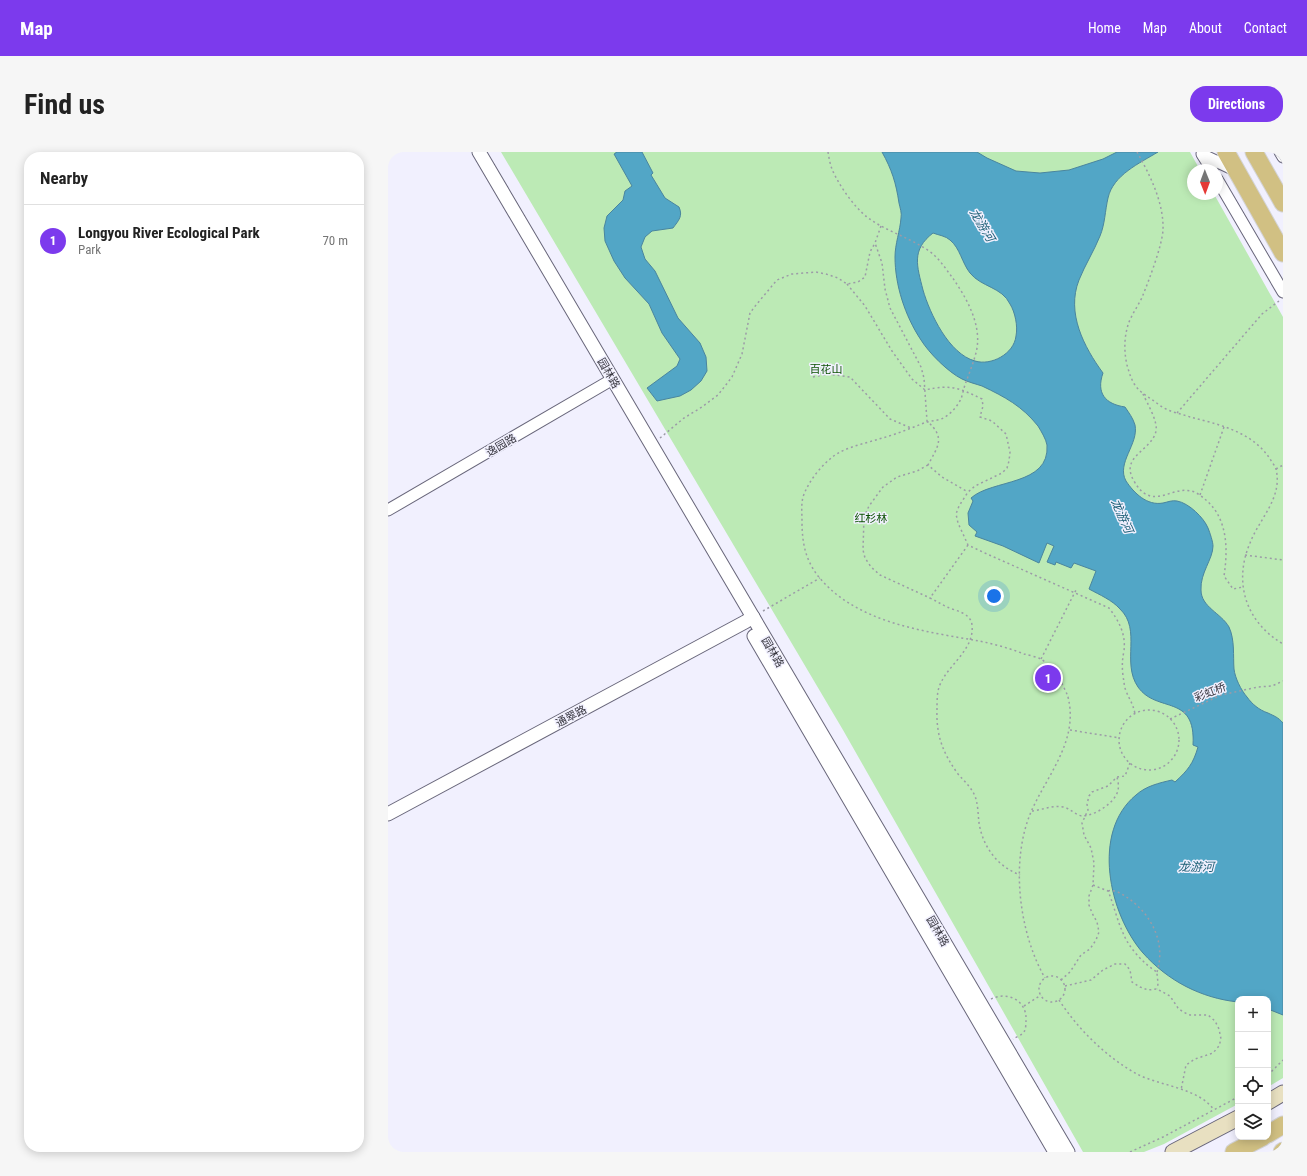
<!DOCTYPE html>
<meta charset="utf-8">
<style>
:root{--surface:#fff;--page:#f6f6f6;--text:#222;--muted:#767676;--line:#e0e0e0;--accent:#7c3aed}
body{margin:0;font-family:"Roboto Condensed","Noto Sans SC",sans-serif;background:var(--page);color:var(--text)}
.controls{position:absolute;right:12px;bottom:12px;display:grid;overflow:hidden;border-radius:8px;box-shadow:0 2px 10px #0003}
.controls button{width:36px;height:36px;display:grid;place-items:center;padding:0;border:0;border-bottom:1px solid var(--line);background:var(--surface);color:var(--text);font:20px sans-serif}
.compass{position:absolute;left:799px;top:12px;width:36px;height:36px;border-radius:50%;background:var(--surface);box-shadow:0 2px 10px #0003;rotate:179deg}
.you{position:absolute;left:606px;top:444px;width:14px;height:14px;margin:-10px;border:3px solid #fff;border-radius:50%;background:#1a73e8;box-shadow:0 0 0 6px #1a73e833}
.badge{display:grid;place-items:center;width:26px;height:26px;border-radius:50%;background:var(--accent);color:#fff;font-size:13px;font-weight:700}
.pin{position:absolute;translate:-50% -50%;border:2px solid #fff;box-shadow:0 1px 4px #0006}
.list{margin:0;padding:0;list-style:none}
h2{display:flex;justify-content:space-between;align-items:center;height:52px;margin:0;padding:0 16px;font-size:17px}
h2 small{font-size:13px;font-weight:400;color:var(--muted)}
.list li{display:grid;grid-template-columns:26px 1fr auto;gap:12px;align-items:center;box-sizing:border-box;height:72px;padding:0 16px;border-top:1px solid var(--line)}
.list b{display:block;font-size:15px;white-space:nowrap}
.list p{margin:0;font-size:13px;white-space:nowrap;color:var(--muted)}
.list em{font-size:13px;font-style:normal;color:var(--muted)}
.icon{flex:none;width:22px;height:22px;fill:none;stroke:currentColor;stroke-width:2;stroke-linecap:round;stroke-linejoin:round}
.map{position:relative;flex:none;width:895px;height:1000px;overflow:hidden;border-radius:16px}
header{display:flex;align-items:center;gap:24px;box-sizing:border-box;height:56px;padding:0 20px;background:var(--accent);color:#fff}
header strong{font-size:19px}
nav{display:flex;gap:22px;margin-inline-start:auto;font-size:14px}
.intro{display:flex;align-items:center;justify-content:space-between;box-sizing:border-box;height:96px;padding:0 24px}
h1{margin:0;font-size:28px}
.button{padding:10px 18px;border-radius:16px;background:var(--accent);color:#fff;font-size:14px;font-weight:700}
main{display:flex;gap:24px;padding:0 24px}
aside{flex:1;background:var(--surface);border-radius:16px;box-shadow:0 2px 10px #0003}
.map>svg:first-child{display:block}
.green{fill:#bceab5}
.water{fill:#52a6c6;stroke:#4a859e;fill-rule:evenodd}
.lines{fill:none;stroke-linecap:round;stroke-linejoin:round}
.minor-casing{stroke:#69677b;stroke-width:13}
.tertiary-casing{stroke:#69677b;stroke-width:15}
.secondary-casing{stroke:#69677b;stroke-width:17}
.primary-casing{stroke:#d3d3d5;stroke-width:19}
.path{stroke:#9c9ba7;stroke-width:1.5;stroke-dasharray:2 3;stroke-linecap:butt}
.minor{stroke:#fff;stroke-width:11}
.tertiary{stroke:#fff;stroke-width:13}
.secondary{stroke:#e8e0c1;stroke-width:15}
.primary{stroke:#d1c083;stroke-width:17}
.labels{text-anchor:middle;stroke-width:3;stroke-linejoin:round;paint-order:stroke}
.park-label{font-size:11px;fill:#0b5102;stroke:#f1f0fe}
.street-label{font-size:11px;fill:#383740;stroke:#f1f0fe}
.water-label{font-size:12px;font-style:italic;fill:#1e6077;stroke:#f1f0fe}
</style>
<header>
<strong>Map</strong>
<nav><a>Home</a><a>Map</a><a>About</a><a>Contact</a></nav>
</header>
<div class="intro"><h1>Find us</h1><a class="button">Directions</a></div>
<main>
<aside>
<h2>Nearby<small></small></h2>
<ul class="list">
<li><span class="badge">1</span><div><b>Longyou River Ecological Park</b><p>Park</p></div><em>70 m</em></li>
</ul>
</aside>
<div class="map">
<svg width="895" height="1000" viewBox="0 0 895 1000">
<rect width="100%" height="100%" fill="#f1f0fe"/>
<polygon class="green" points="113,0 802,0 812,18 805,18 805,42 826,42 895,165 895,926 880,935 880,847 850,847 850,952 776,992 756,1000 695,1000 455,578"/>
<g class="water">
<path d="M228,0H254L265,21L263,23L277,46L291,55C295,64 291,68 285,76L264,79L257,85L253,95L257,107L267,119L290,166L312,191L318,205L319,219L313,229L303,238L292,244L269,249L259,236L289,214L292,207L274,181L261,152L237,126L226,109L217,89L216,76L219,64L235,48L237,39L244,34L226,2L228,1Z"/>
<path d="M494,0H589L599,6L628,19L652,21L681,18L715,7L729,0H770C752,11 725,23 720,46C717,59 717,72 712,84C706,99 697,113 691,128C678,161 696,195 715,221C708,241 717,252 737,255C741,261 745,266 747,273C751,292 728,311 738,329C746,341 759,354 775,351C780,350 784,348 789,349C801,351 816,366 820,376C822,381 825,390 825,394C825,407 812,421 813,438C813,455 833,461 841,475C847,488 845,504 846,517C847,526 853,538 859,545C864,552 871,558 880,561C886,564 890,565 895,571V863L880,857V847H850V850C813,846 780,829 755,801C721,762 703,680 748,643C758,634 771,631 784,628L787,630C800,618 805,612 810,595L805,593C808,541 769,562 750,535C733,510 754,478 732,457C724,448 712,443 701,437L708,419L686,411L683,416L668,410L667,413L659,410L666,394L659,391L651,411L615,394L587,384L589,380L581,373L580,361L585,349L583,346C604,327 662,334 659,293C658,287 653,279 650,274C634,254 617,245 594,234C588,232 580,230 574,227C560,220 541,201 533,188C517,164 507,133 507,105C507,92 512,79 513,66C514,61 512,56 511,51C508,31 504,18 494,0ZM545,81C550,83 558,84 562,88C572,96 574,111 582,121C593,135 614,135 622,152C627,160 630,174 628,184C626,202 603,214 587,209C561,202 542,162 535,138C529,114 523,98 545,81Z"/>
</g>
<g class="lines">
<g class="minor-casing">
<g id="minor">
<polyline points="892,0 895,5"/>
<polyline points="814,2 824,18"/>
<polyline points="815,3 849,19"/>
<polyline points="829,27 895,140"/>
<polyline points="0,358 225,227"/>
</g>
</g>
<g class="tertiary-casing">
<g id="tertiary">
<polyline points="91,0 680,1000"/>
<polyline points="366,484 667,1000"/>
<polyline points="0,662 357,470 365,465"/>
</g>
</g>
<g class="secondary-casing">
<g id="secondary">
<polyline points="880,950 895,941"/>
<polyline points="785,1000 850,966"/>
</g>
</g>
<g class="primary-casing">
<g id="primary">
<polyline points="838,0 895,101"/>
<polyline points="866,0 895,51"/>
<polyline points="880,982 895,973"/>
<polyline points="846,1000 875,985"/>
<polyline points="894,1000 895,999"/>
</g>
</g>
<g class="path">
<path d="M440,0C441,6 442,12 444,17C450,32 466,55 479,65C497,79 521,85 541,99C551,106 557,116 564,125C578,145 593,171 589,196C587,207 582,219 578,230C576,235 575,241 573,247C569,255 561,264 553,267C547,269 541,269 536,271C521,277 506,283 491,287C478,291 464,294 452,300C437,308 420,329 415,345C413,353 414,361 414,369C414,390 417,407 430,424C468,471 535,479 591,489C606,492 621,496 636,502C641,503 648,505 653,507C664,514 676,533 680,545C691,589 659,623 643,660C622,709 631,781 657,826"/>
<path d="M749,0C762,23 776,51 775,78C774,94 761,128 755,143C751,153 743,163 740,173C736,186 736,200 739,213C741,220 743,227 747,233C751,239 757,243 763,247C768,250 773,255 778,257C786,261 794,262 802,265C830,272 865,280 882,307C884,310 887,314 888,317C895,346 871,367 862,391C845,431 858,470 895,492"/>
<path d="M493,74L487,91L494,111L497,137L502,156L533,215L536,226L539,269C558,286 550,294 540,313L554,325L580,340"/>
<path d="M459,132L477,154L504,199L524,227L537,238C563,232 571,236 594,247L595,254L592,265L604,269L618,282L622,300L621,309L619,316L614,321L587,334L580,340L571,354L568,362L570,371L580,393L599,402L721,456C731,469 738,482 736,499C734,508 734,515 735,524C736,529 736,534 738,539C742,549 745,551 747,562"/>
<polyline points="425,225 440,222 462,225 502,267 523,276"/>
<path d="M755,242C759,251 770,269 768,279C764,299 731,304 746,329C763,360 783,334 803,339C809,340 814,345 818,348C840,367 840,398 836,424L845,437L855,435"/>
<polyline points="789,261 874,162 891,149"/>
<polyline points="272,286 296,266 314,255 330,243 344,225 354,202 362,161 368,153 389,128 404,122 428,120 438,122 450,126 459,132 470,130 477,125 482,100 487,91"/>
<polyline points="540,313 529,319 509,325 495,335 481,354 476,365 475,398 477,406 483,415 492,423 542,446"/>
<polyline points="888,317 895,313"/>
<polyline points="812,343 836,275"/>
<path d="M580,393L542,446C548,449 553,452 559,455C568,459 583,461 584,473C587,500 555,515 550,539C549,545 549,552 549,557C548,584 555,601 570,622C576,629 583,635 587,644C590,652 590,662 591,671C595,695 609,714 632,723"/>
<polyline points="857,403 895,408"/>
<polyline points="375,459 432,426"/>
<polyline points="653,507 689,436"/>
<circle cx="761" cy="588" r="30"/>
<polyline points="782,567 833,543 870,535 884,534 895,529"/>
<polyline points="682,578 732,586"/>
<path d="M644,659C654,658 664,653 675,655C682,656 687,663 694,664C707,664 728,650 730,638C731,634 730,629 729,625"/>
<path d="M705,733L720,739C726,753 729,769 736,783C741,796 757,813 769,820C769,826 771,832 769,837"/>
<path d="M720,739C727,737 734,742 740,746C764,763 778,791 769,820"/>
<circle cx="664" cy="837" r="13"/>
<polyline points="673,828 682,820 693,803 702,797 708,788 711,780 709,770 704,761 701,753 701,744 705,733 706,711 703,696 696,683 694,671 700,658 699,652 701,644 704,640 720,634 729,625 737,624 742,611"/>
<polyline points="677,834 703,828 715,818 727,812 737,812 742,818 744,830 752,835 760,838 769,837 782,844 790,856 795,860 802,863 820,863 827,869 831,877 833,887 831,894 825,901 807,907 798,913 793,938"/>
<path d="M603,847C619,839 639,848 638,868C638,871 638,877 636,880C634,883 628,885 625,887"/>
<path d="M671,848C690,877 718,905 749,922C772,934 811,936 826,958"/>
<polyline points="636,854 653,843"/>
<polyline points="880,923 895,908"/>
<polyline points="742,1000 775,985 850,945"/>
</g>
<use href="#minor" class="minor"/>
<use href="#tertiary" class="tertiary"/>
<use href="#secondary" class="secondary"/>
<use href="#primary" class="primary"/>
</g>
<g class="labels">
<g class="park-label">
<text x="438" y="221">百花山</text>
<text x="483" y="370">红杉林</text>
</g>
<g class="street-label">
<text transform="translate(221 221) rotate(60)" y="4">园林路</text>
<text transform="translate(113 293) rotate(-30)" y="4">逸园路</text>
<text transform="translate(385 500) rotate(60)" y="4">园林路</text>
<text transform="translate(822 540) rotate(-21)" y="4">彩虹桥</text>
<text transform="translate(183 564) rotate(-28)" y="4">通翠路</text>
<text transform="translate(550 779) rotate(60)" y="4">园林路</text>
</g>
<g class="water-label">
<text transform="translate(594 73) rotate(59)" y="4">龙游河</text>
<text transform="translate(734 364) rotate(66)" y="4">龙游河</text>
<text x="808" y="719">龙游河</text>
</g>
</g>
</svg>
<div class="controls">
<button>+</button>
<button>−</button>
<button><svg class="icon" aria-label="locate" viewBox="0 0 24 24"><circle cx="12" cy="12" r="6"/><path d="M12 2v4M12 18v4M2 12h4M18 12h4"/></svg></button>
<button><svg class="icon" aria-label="layers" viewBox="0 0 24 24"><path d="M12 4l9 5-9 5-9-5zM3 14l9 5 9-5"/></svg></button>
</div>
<svg class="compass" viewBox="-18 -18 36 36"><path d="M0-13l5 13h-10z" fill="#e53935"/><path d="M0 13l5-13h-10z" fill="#767676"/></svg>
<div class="you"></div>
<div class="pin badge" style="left:660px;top:526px">1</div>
</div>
</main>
